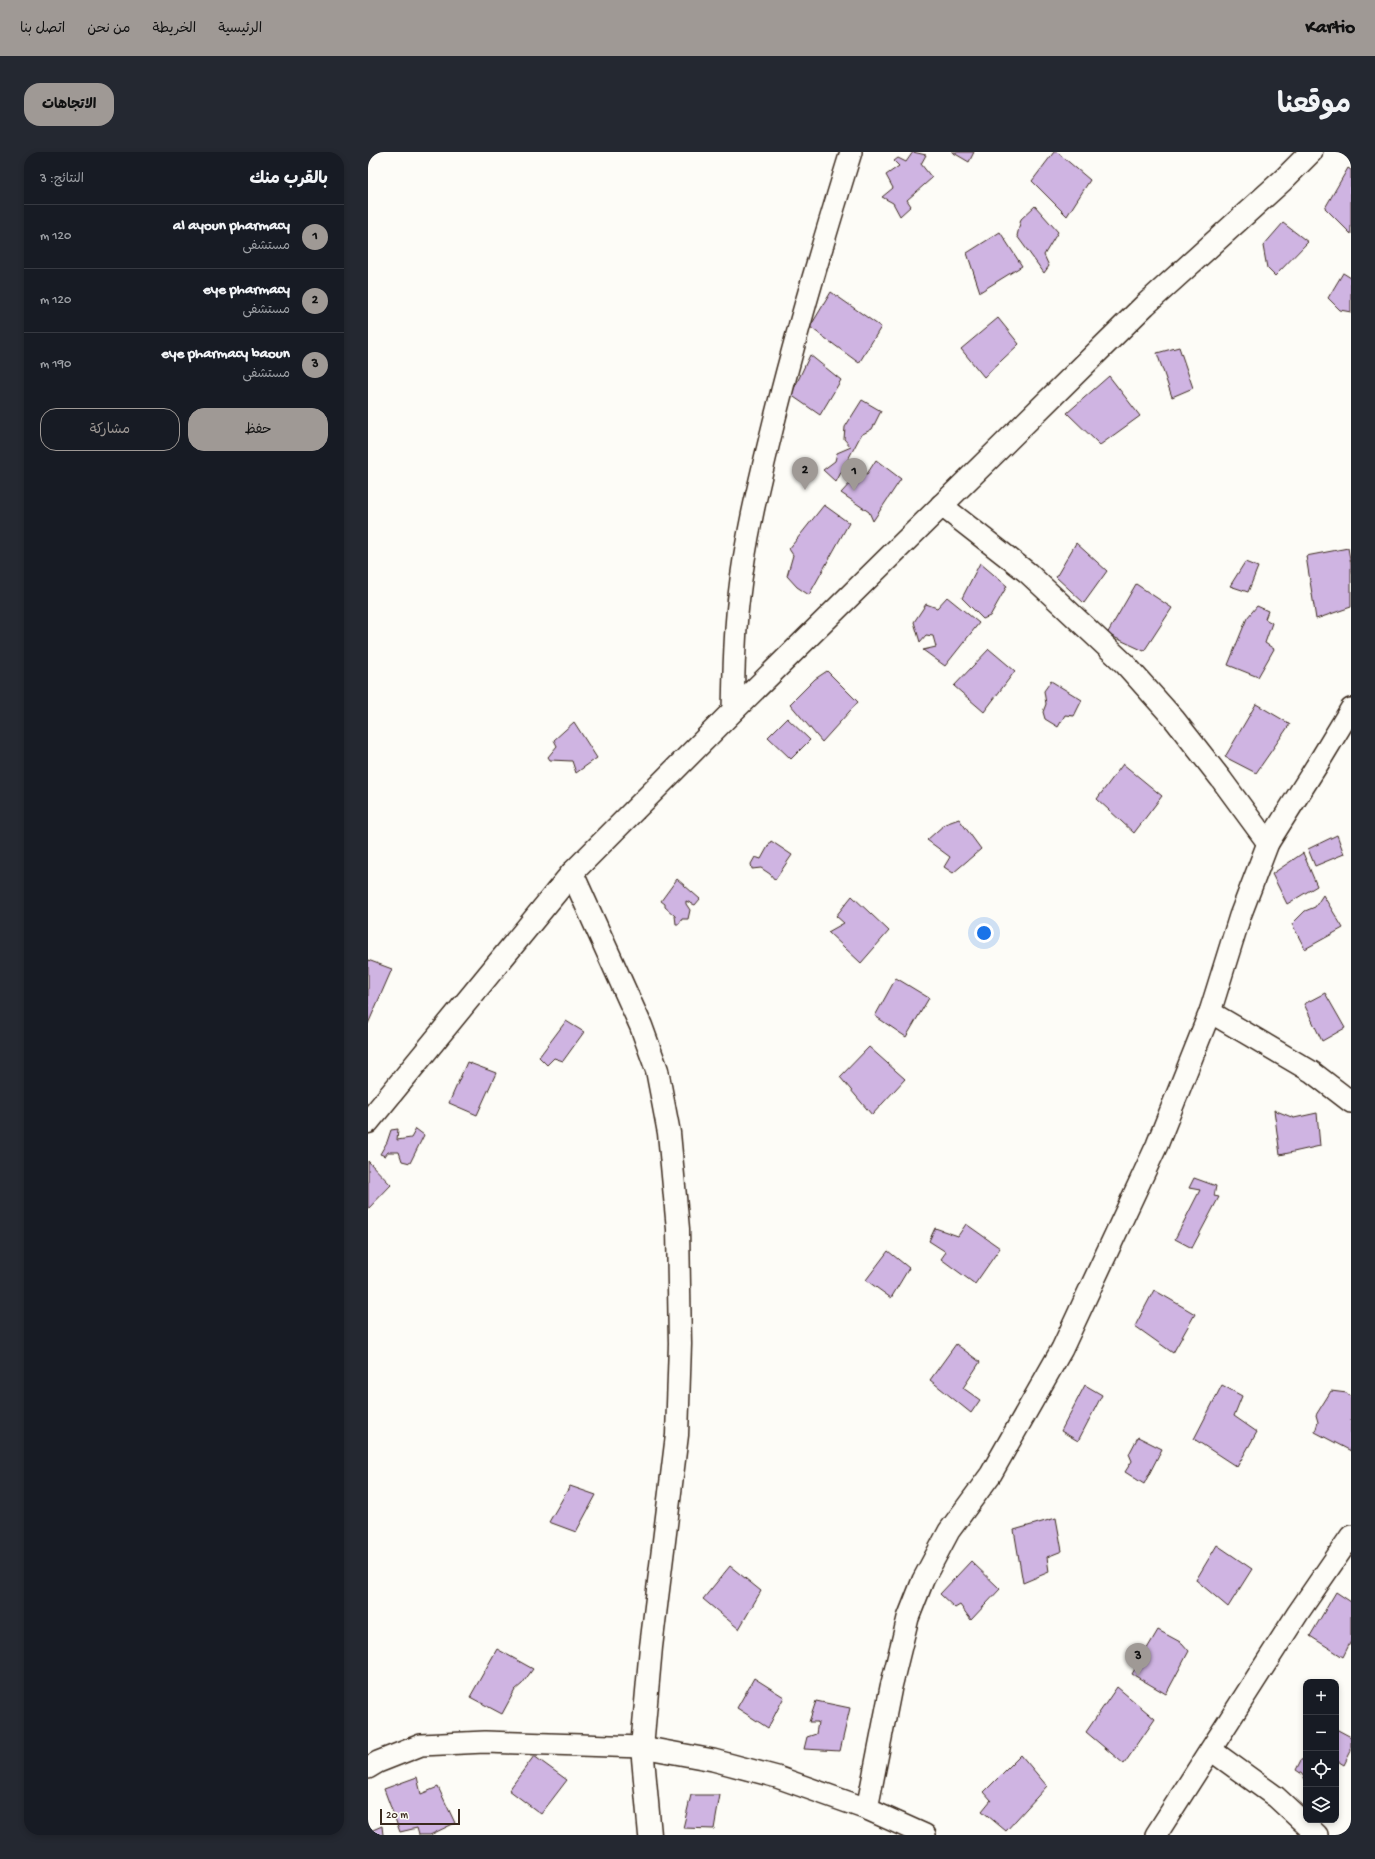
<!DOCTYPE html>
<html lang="ar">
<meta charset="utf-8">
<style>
:root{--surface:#171b24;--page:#242831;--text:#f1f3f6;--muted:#9ea1a6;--line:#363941;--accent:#9f9995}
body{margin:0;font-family:"Gochi Hand","Playpen Sans Arabic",sans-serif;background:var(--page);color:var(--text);direction:rtl}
.controls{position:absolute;right:12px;bottom:12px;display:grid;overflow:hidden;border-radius:8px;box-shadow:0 2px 6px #0003}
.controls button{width:36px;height:36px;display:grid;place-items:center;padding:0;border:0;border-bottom:1px solid var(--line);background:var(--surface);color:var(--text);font:20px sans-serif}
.scale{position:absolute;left:12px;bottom:10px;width:80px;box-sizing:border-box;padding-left:4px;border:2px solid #3b2a1e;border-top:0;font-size:11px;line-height:14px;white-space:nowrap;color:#3b2a1e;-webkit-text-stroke:3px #fdfcf7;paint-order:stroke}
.you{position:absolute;left:616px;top:781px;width:14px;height:14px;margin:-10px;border:3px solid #fff;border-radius:50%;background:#1a73e8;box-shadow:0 0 0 6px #1a73e833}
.badge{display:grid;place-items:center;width:26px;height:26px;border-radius:50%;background:var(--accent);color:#111;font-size:13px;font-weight:700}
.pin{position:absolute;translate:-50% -33px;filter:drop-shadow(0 1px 2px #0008)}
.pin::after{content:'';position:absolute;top:21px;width:14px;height:12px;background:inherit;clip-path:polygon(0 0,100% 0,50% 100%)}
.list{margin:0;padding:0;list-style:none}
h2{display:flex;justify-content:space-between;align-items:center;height:52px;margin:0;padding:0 16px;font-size:17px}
h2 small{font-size:13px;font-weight:400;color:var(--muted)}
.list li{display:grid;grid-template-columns:26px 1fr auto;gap:12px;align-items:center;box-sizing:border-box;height:64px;padding:0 16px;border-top:1px solid var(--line)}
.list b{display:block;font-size:15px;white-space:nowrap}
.list p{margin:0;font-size:13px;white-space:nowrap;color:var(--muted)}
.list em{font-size:13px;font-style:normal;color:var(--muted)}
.actions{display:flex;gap:8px;padding:12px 16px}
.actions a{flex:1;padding:9px 0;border:1px solid var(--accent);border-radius:16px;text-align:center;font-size:14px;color:var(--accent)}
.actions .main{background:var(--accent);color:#111}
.icon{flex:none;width:22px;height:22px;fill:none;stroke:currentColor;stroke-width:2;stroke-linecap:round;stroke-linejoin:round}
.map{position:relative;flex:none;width:983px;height:1683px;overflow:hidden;direction:ltr;border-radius:16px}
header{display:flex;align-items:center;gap:24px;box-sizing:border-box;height:56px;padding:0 20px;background:var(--accent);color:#111}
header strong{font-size:19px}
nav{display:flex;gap:22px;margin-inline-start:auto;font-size:14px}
.intro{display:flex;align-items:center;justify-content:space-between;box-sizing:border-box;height:96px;padding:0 24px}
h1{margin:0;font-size:28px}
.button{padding:10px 18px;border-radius:16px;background:var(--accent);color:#111;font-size:14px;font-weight:700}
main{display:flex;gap:24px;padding:0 24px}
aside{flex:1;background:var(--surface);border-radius:16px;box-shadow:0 2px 6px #0003}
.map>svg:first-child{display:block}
.building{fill:#cfb4e2;stroke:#3b2a1e}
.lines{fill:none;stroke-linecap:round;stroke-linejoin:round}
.street-casing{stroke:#3b2a1e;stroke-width:24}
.secondary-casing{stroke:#3b2a1e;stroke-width:25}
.street{stroke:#fdfcf7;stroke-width:21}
.secondary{stroke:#fdfcf7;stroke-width:22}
</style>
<header>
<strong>Kartio</strong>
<nav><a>الرئيسية</a><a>الخريطة</a><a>من نحن</a><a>اتصل بنا</a></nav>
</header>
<div class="intro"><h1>موقعنا</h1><a class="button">الاتجاهات</a></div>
<main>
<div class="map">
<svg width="983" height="1683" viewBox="0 0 983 1683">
<rect width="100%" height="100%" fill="#fdfcf7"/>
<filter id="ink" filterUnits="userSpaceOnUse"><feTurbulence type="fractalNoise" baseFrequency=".025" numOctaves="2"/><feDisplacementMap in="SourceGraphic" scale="8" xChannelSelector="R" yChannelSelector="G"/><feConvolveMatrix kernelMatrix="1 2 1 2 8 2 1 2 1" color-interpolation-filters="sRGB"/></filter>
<g filter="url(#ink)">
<g class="building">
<polygon points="545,0 558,3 553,12 564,26 539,48 543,54 532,64 525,51 514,45 525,36 518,23 531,14 526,9 530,6 538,10"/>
<polygon points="584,0 606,0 601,10"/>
<polygon points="686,0 689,0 722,28 699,64 664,29"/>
<polygon points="980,16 983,18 983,82 957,56"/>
<polygon points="667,54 690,80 676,103 681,114 676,121 649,84 653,67"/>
<polygon points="915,71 940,90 907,124 899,116 895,94"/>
<polygon points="632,80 654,114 612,140 599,101"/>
<polygon points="975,121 983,126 983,160 972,158 960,146"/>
<polygon points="463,140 513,175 491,211 442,175"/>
<polygon points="630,166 651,192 616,225 593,197"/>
<polygon points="811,195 825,236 804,245 789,201"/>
<polygon points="442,203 473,228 452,263 423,243"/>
<polygon points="741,224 772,264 732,293 699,261"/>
<polygon points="494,248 513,259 504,277 493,283 468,330 455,318 467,309 469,301 483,295 476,287 477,275"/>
<polygon points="508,308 533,327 505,369 501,360 473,341 484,329 489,330 495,321 499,322"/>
<polygon points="456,353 481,371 441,443 429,435 419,424 425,403 421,397"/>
<polygon points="708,391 739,419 716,451 688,425"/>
<polygon points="980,396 983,412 983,455 948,467 938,404"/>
<polygon points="877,410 890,415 880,440 862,434"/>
<polygon points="612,411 639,434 622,464 615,467 594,446"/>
<polygon points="768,432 804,456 776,499 739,482"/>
<polygon points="579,445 611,471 577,514 555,498 568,495 565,484 558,483 552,490 546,470 558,452 569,456"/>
<polygon points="889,454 900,459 897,467 904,471 897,491 906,497 890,525 860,513 879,466"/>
<polygon points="621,497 647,519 616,560 586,534"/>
<polygon points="459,519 490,550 454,590 422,552 447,527"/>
<polygon points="683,529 714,548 706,564 697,563 690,575 677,567 675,560 678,552 676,539"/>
<polygon points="888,552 922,572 888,621 857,605"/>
<polygon points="419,566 442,588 423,607 400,585"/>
<polygon points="206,570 229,606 208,621 204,609 182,608 180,605 189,594 186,588"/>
<polygon points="755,612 794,644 766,681 729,647"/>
<polygon points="591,667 613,697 585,721 576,715 582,705 559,688 577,672"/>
<polygon points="969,683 976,702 947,714 940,697"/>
<polygon points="403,689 424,703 407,728 402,722 393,716 384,717 383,712 387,705 393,707"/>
<polygon points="935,701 949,734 919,752 904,722"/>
<polygon points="309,727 332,747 327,753 318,749 318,752 322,758 320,767 314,767 311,772 308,772 307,764 297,755 297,752 293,749"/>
<polygon points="955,743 975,776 937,797 924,772 937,759 947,755"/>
<polygon points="484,744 521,779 493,811 460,780 476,771 468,764"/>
<polygon points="0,808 24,817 0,872"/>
<polygon points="528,826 561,846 538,885 507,864"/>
<polygon points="957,841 977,876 954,889 936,852"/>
<polygon points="198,869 216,880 195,909 186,906 179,913 171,905"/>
<polygon points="501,895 537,927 504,963 472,925"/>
<polygon points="99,910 128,921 109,963 81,951"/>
<polygon points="906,958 926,966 949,961 952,994 912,1003"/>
<polygon points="30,977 29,988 43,986 48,977 56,983 42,1011 34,1009 31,1000 20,1000 17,1004 12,1002 19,990 23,978"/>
<polygon points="0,1009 23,1033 0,1057"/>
<polygon points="826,1026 848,1034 846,1044 851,1045 824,1096 807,1087 832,1038 821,1036"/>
<polygon points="598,1072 632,1096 607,1132 573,1107 578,1100 561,1089 567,1076 590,1084"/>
<polygon points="520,1099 541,1116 523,1146 498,1128"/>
<polygon points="786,1138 827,1162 805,1201 767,1174"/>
<polygon points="588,1192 612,1210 595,1236 612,1248 603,1261 562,1228"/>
<polygon points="717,1233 734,1243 710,1289 693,1279"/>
<polygon points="854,1233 874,1244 866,1264 889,1280 869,1315 826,1287"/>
<polygon points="963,1239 979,1241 983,1246 983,1299 947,1280 950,1270 948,1263"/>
<polygon points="770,1285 794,1297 776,1332 757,1320 764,1309 761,1302"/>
<polygon points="202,1334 228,1343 208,1380 181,1370"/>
<polygon points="688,1366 694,1399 679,1405 681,1420 655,1431 646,1378"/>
<polygon points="849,1393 884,1417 860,1455 828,1428"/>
<polygon points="603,1409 632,1437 603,1468 592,1453 587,1456 572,1442"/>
<polygon points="362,1414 393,1439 371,1477 335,1447"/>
<polygon points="968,1440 983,1450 983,1489 975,1505 942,1484"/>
<polygon points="790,1478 814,1491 821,1499 798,1542 764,1522"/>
<polygon points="129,1497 165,1517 154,1532 147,1538 134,1562 102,1545"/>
<polygon points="386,1526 416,1545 400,1576 369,1556"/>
<polygon points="749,1535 787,1567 756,1612 718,1580"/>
<polygon points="448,1549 482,1556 472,1599 436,1597 439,1585 448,1582 450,1570 441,1570"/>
<polygon points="968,1577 983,1585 983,1599 976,1613 968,1608"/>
<polygon points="653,1603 679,1634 638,1679 614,1659 623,1648 616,1640"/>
<polygon points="166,1604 199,1628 173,1662 141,1638"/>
<polygon points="938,1607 938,1629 934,1622 928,1618 933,1608"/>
<polygon points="49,1625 53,1642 70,1635 87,1671 62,1683 51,1683 49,1676 32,1680 16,1637"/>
<polygon points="323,1643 352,1643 346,1677 315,1676"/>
<polygon points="14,1674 15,1683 0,1683 0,1680"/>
</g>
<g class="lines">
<g class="street-casing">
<g id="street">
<polyline points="573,353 660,421 757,512 806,567 853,627 900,691"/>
<path d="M365,559C366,521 366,482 371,444C377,389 390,335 403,282C426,187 454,93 483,0"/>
<polyline points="842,860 944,920 983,950"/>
<polyline points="843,1598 908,1645 949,1683"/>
<polyline points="0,1616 10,1610 53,1593 117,1590 274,1595 345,1608 409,1625 499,1657 557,1683"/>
<polyline points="499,1657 523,1535 540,1466 555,1428 581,1379 623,1322 694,1197 789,993 842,860 872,764 900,691 951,610 983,557"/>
<polyline points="788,1683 930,1461 983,1384"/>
</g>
</g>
<g class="secondary-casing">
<g id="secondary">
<polyline points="204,721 273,874 289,918 301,981 310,1077 312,1192 309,1283 283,1495 274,1595 282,1683"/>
<polyline points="0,970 204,721 365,559 777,153 915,28 943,0"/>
</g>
</g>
<use href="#street" class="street"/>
<use href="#secondary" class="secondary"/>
</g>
</g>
</svg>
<div class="controls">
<button>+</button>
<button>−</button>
<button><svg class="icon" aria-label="locate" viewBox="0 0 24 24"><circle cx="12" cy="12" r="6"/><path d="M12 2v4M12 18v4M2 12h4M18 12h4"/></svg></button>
<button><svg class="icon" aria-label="layers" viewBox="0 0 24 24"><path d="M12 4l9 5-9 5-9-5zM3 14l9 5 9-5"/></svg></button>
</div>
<div class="scale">20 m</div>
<div class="you"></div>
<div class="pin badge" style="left:486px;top:339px">1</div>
<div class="pin badge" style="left:437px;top:338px">2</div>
<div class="pin badge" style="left:770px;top:1524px">3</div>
</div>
<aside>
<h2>بالقرب منك<small>النتائج: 3</small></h2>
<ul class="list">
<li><span class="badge">1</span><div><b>al ayoun pharmacy</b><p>مستشفى</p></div><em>120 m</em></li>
<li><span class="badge">2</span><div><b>eye pharmacy</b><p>مستشفى</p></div><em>120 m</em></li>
<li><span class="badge">3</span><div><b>eye pharmacy baoun</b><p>مستشفى</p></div><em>190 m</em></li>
</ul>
<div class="actions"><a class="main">حفظ</a><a>مشاركة</a></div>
</aside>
</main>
